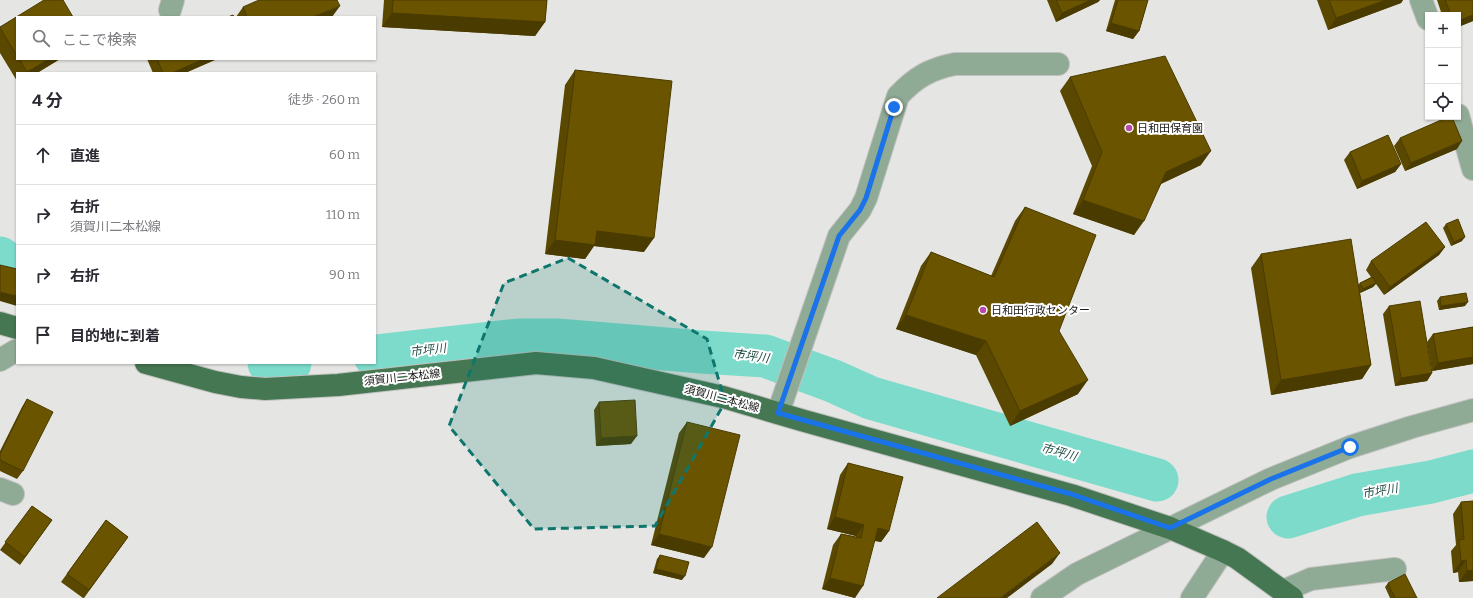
<!DOCTYPE html>
<html lang="ja">
<meta charset="utf-8">
<style>
:root{--surface:#fff;--page:#f2f2f3;--text:#2b2b33;--muted:#7c7c81;--line:#e1e1e2}
body{margin:0;font-family:Bitter,"Noto Sans JP",serif;background:var(--page);color:var(--text)}
.controls{position:absolute;right:12px;top:12px;display:grid;overflow:hidden;border-radius:0px;box-shadow:0 1px 3px #0004}
.controls button{width:36px;height:36px;display:grid;place-items:center;padding:0;border:0;border-bottom:1px solid var(--line);background:var(--surface);color:var(--text);font:20px sans-serif}
.stop{position:absolute;width:12px;height:12px;margin:-9px;border:3px solid #1a73e8;border-radius:50%;background:#fff}
.stop.end{background:#1a73e8;border-color:#fff;box-shadow:0 1px 4px #0008}
.list{margin:0;padding:0;list-style:none}
h2{display:flex;justify-content:space-between;align-items:center;height:52px;margin:0;padding:0 16px;font-size:17px}
h2 small{font-size:13px;font-weight:400;color:var(--muted)}
.list li{display:grid;grid-template-columns:26px 1fr auto;gap:12px;align-items:center;box-sizing:border-box;height:60px;padding:0 16px;border-top:1px solid var(--line)}
.list b{display:block;font-size:15px;white-space:nowrap}
.list p{margin:0;font-size:13px;white-space:nowrap;color:var(--muted)}
.list em{font-size:13px;font-style:normal;color:var(--muted)}
.icon{flex:none;width:22px;height:22px;fill:none;stroke:currentColor;stroke-width:2;stroke-linecap:round;stroke-linejoin:round}
.map{position:relative;flex:none;width:1473px;height:598px;overflow:hidden}
.search{position:absolute;background:var(--surface);box-shadow:0 1px 3px #0004;left:16px;top:16px;width:360px;height:44px;display:flex;align-items:center;gap:10px;box-sizing:border-box;padding:0 14px;border-radius:0px;color:var(--muted);font-size:15px}
.panel{position:absolute;background:var(--surface);box-shadow:0 1px 3px #0004;left:16px;top:72px;width:360px;height:292px;border-radius:0px}
.map>svg:first-child{display:block}
.lines{fill:none;stroke-linecap:round;stroke-linejoin:round}
.river{stroke:#7cdbcb;stroke-width:43}
.minor-casing{stroke:#c0c1be;stroke-width:24}
.major-casing{stroke:#c0c1be;stroke-width:24}
.minor{stroke:#8faa95;stroke-width:22}
.major{stroke:#447752;stroke-width:22}
.wall{fill:#5b4800}
.shaded-wall{fill:#4a3b00}
.building{fill:#6a5400;stroke:#4a3b00}
.route{stroke:#1a73e8;stroke-width:5}
.marked{fill:#0f766e;fill-opacity:0.2;stroke:#0f766e;stroke-width:3;stroke-dasharray:8 5;stroke-linejoin:round}
.poi-dot{fill:#b54aaa;stroke:#fff;stroke-width:1.5}
.labels{text-anchor:middle;stroke-width:4;stroke-linejoin:round;paint-order:stroke}
.poi-label{font-size:11px;fill:#181817;stroke:#fff;text-anchor:start}
.street-label{font-size:11px;fill:#181817;stroke:#fff}
.water-label{font-size:12px;font-style:italic;fill:#234e47;stroke:#fff}
</style>
<div class="map">
<svg width="1473" height="598" viewBox="0 0 1473 598">
<rect width="100%" height="100%" fill="#e5e6e3"/>
<g class="lines">
<g class="river">
<polyline points="0,258 17,271"/>
<polyline points="375,356 518,340 557,340 702,352 765,356 833,381 871,398 1157,480"/>
<polyline points="269,363 290,363"/>
<polyline points="1288,517 1357,495 1431,482 1473,471"/>
</g>
<g class="minor-casing">
<g id="minor">
<polyline points="1421,0 1428,19"/>
<polyline points="170,10 173,0"/>
<polyline points="1458,115 1473,169"/>
<polyline points="0,360 17,350"/>
<path d="M778,413L839,236L860,210L866,198L898,96C916,77 930,69 955,64H1058"/>
<polyline points="0,489 13,494"/>
<polyline points="1283,591 1311,579 1395,569"/>
<polyline points="1042,598 1077,574 1271,479 1350,447 1412,427 1473,410"/>
<polyline points="1192,598 1223,551"/>
</g>
</g>
<g class="major-casing">
<g id="major">
<polyline points="0,323 17,328"/>
<polyline points="146,363 215,382 241,387 265,389 338,385 536,363 594,368 723,397 801,420 1071,495 1170,528 1223,551 1237,558 1292,598"/>
</g>
</g>
<use href="#minor" class="minor"/>
<use href="#major" class="major"/>
</g>
<g class="wall">
<polygon points="384,0 547,0 545,22 535,36 382,27"/>
<polygon points="1047,0 1100,0 1098,2 1056,22"/>
<polygon points="1115,0 1148,0 1139,31 1133,39 1106,31"/>
<polygon points="1317,0 1403,0 1401,3 1328,30"/>
<polygon points="1437,0 1473,0 1473,21 1458,27 1458,15 1442,15"/>
<polygon points="243,7 332,17 236,17"/>
<polygon points="17,17 17,59 60,59 37,73 17,73 17,81 0,53 0,27"/>
<polygon points="147,59 217,59 185,73 153,73"/>
<polygon points="575,70 644,252 594,246 585,259 545,254 565,85"/>
<polygon points="1070,77 1201,165 1161,184 1134,235 1073,214 1092,166 1060,91"/>
<polygon points="1400,138 1457,149 1405,171 1394,146"/>
<polygon points="1350,152 1401,164 1395,172 1357,189 1344,160"/>
<polygon points="1025,207 1059,331 1078,394 1010,426 976,355 896,329 921,266 931,252 991,276 1015,221"/>
<polygon points="1446,224 1462,241 1451,246 1443,228"/>
<polygon points="1445,247 1439,255 1384,295 1376,284 1373,287 1360,293 1371,365 1362,379 1271,395 1251,268 1261,254 1358,285 1360,283 1371,277 1366,270 1371,261"/>
<polygon points="1440,297 1465,306 1439,310 1437,301"/>
<polygon points="1389,306 1432,373 1427,381 1395,386 1383,314"/>
<polygon points="1473,327 1473,364 1432,371 1427,342 1433,334"/>
<polygon points="27,399 23,471 17,479 0,471 0,451 22,407"/>
<polygon points="599,402 631,444 596,446 594,410"/>
<polygon points="687,422 704,558 651,545 679,433"/>
<polygon points="848,463 889,531 881,542 874,541 855,598 822,589 833,545 841,534 856,537 856,536 827,529 840,475"/>
<polygon points="1473,501 1473,581 1459,582 1458,572 1453,573 1451,551 1456,545 1453,514 1461,502"/>
<polygon points="32,506 52,520 20,565 0,550"/>
<polygon points="106,520 128,537 84,598 83,598 61,582"/>
<polygon points="660,555 682,580 653,573 657,559"/>
<polygon points="1388,583 1417,598 1390,598 1385,587"/>
</g>
<g class="shaded-wall">
<polygon points="1091,0 1100,0 1098,2 1056,22 1062,13"/>
<polygon points="1386,0 1403,0 1401,3 1328,30 1336,18"/>
<polygon points="340,6 332,17 313,17"/>
<polygon points="392,13 545,22 535,36 382,27"/>
<polygon points="1473,15 1473,21 1458,27 1458,21"/>
<polygon points="1111,23 1139,31 1133,39 1106,31"/>
<polygon points="49,59 60,59 37,73 27,73"/>
<polygon points="204,59 217,59 185,73 172,73"/>
<polygon points="1462,141 1457,149 1405,171 1411,163"/>
<polygon points="1211,151 1201,165 1156,186 1166,172"/>
<polygon points="1401,164 1395,172 1357,189 1362,181"/>
<polygon points="1083,200 1144,221 1134,235 1073,214"/>
<polygon points="597,231 654,238 644,252 594,246 585,259 545,254 555,240"/>
<polygon points="1465,237 1462,241 1451,246 1454,242"/>
<polygon points="1445,247 1439,255 1384,295 1390,287"/>
<polygon points="1376,283 1373,287 1360,293 1363,289"/>
<polygon points="0,292 17,296 17,306 0,301"/>
<polygon points="1468,302 1465,306 1439,310 1441,306"/>
<polygon points="906,315 986,341 976,355 896,329"/>
<polygon points="1473,357 1473,364 1432,371 1438,363"/>
<polygon points="1371,365 1362,379 1271,395 1281,380"/>
<polygon points="1432,373 1427,381 1395,386 1401,378"/>
<polygon points="1088,380 1078,394 1010,426 1020,411"/>
<polygon points="637,436 631,444 596,446 601,438"/>
<polygon points="835,517 864,525 856,536 827,529"/>
<polygon points="878,528 889,531 881,542 869,539"/>
<polygon points="659,534 712,547 704,558 651,545"/>
<polygon points="1060,553 1052,564 1007,598 1000,598"/>
<polygon points="1466,560 1458,572 1453,573 1461,561"/>
<polygon points="656,569 685,576 682,580 653,573"/>
<polygon points="1473,570 1473,581 1459,582 1467,571"/>
<polygon points="830,578 863,586 855,598 822,589"/>
</g>
<g class="building">
<polygon points="44,0 63,0 73,17 17,17 17,56 0,28 0,27"/>
<polygon points="259,0 337,0 340,6 313,17 247,17 243,7"/>
<polygon points="393,0 547,0 545,22 392,13"/>
<polygon points="1056,0 1091,0 1062,13"/>
<polygon points="1118,0 1148,0 1139,31 1111,23"/>
<polygon points="1329,0 1386,0 1336,18"/>
<polygon points="1445,0 1473,0 1473,15 1458,21 1458,15 1451,15"/>
<polygon points="233,15 234,17 228,17"/>
<polygon points="1165,56 1211,151 1166,172 1144,221 1083,200 1102,152 1070,77"/>
<polygon points="19,59 49,59 27,72"/>
<polygon points="157,59 204,59 172,73 163,73"/>
<polygon points="575,70 672,81 654,238 597,231 595,245 555,240"/>
<polygon points="1448,117 1452,117 1462,141 1411,163 1400,138"/>
<polygon points="1388,135 1401,164 1362,181 1350,152"/>
<polygon points="1025,207 1096,235 1059,331 1088,380 1020,411 986,341 906,315 931,252 994,277"/>
<polygon points="1458,219 1465,237 1454,242 1446,224"/>
<polygon points="1426,222 1445,247 1390,287 1371,261"/>
<polygon points="1351,239 1371,365 1281,380 1261,254"/>
<polygon points="0,265 17,269 17,296 0,292"/>
<polygon points="1373,277 1376,283 1363,289 1360,283"/>
<polygon points="1466,293 1468,302 1441,306 1440,297"/>
<polygon points="1420,301 1432,373 1401,378 1389,306"/>
<polygon points="1473,327 1473,357 1438,363 1433,334"/>
<polygon points="27,399 53,412 23,471 0,460 0,454"/>
<polygon points="635,400 637,436 601,438 599,402"/>
<polygon points="687,422 740,435 712,547 659,534"/>
<polygon points="848,463 903,477 889,531 878,528 863,586 830,578 841,534 861,538 864,525 835,517"/>
<polygon points="1473,501 1473,570 1467,571 1466,560 1461,561 1459,540 1464,539 1461,502"/>
<polygon points="32,506 52,520 25,557 5,542"/>
<polygon points="106,520 128,537 89,590 67,574"/>
<polygon points="1037,522 1060,553 1000,598 937,598"/>
<polygon points="660,555 689,562 685,576 656,569"/>
<polygon points="1405,574 1417,598 1395,598 1388,583"/>
</g>
<g class="lines">
<polyline class="route" points="894,107 866,198 860,210 839,236 778,413 1071,494 1170,528 1271,479 1350,447"/>
</g>
<path class="marked" d="M568,258L707,339L725,402L655,526L534,529L449,426L504,283Z"/>
<g class="poi-dot">
<circle cx="1129" cy="128" r="4"/>
<circle cx="983" cy="310" r="4"/>
</g>
<g class="labels">
<g class="poi-label">
<text x="1137" y="132">日和田保育園</text>
<text x="991" y="314">日和田行政センター</text>
</g>
<g class="street-label">
<text transform="translate(402 377) rotate(-6)" y="4">須賀川二本松線</text>
<text transform="translate(722 398) rotate(15)" y="4">須賀川二本松線</text>
</g>
<g class="water-label">
<text transform="translate(428 350) rotate(-7)" y="4">市坪川</text>
<text transform="translate(751 356) rotate(8)" y="4">市坪川</text>
<text transform="translate(1059 452) rotate(16)" y="4">市坪川</text>
<text transform="translate(1380 491) rotate(-10)" y="4">市坪川</text>
</g>
</g>
</svg>
<div class="controls">
<button>+</button>
<button>−</button>
<button><svg class="icon" aria-label="locate" viewBox="0 0 24 24"><circle cx="12" cy="12" r="6"/><path d="M12 2v4M12 18v4M2 12h4M18 12h4"/></svg></button>
</div>
<div class="stop" style="left:1350px;top:447px"></div>
<div class="stop end" style="left:894px;top:107px"></div>
<div class="search"><svg class="icon" aria-label="search" viewBox="0 0 24 24"><circle cx="10" cy="10" r="6"/><path d="M15 15l6 6"/></svg>ここで検索</div>
<section class="panel">
<h2>4 分<small>徒歩 · 260 m</small></h2>
<ul class="list">
<li><svg class="icon" aria-label="ahead" viewBox="0 0 24 24"><path d="M12 20V5M6 11l6-6 6 6"/></svg><div><b>直進</b></div><em>60 m</em></li>
<li><svg class="icon" aria-label="right" viewBox="0 0 24 24"><path d="M7 20v-9h11M14 6l5 5-5 5"/></svg><div><b>右折</b><p>須賀川二本松線</p></div><em>110 m</em></li>
<li><svg class="icon" aria-label="right" viewBox="0 0 24 24"><path d="M7 20v-9h11M14 6l5 5-5 5"/></svg><div><b>右折</b></div><em>90 m</em></li>
<li><svg class="icon" aria-label="arrive" viewBox="0 0 24 24"><path d="M6 21V4h12l-3 4 3 4H6"/></svg><div><b>目的地に到着</b></div></li>
</ul>
</section>
</div>
